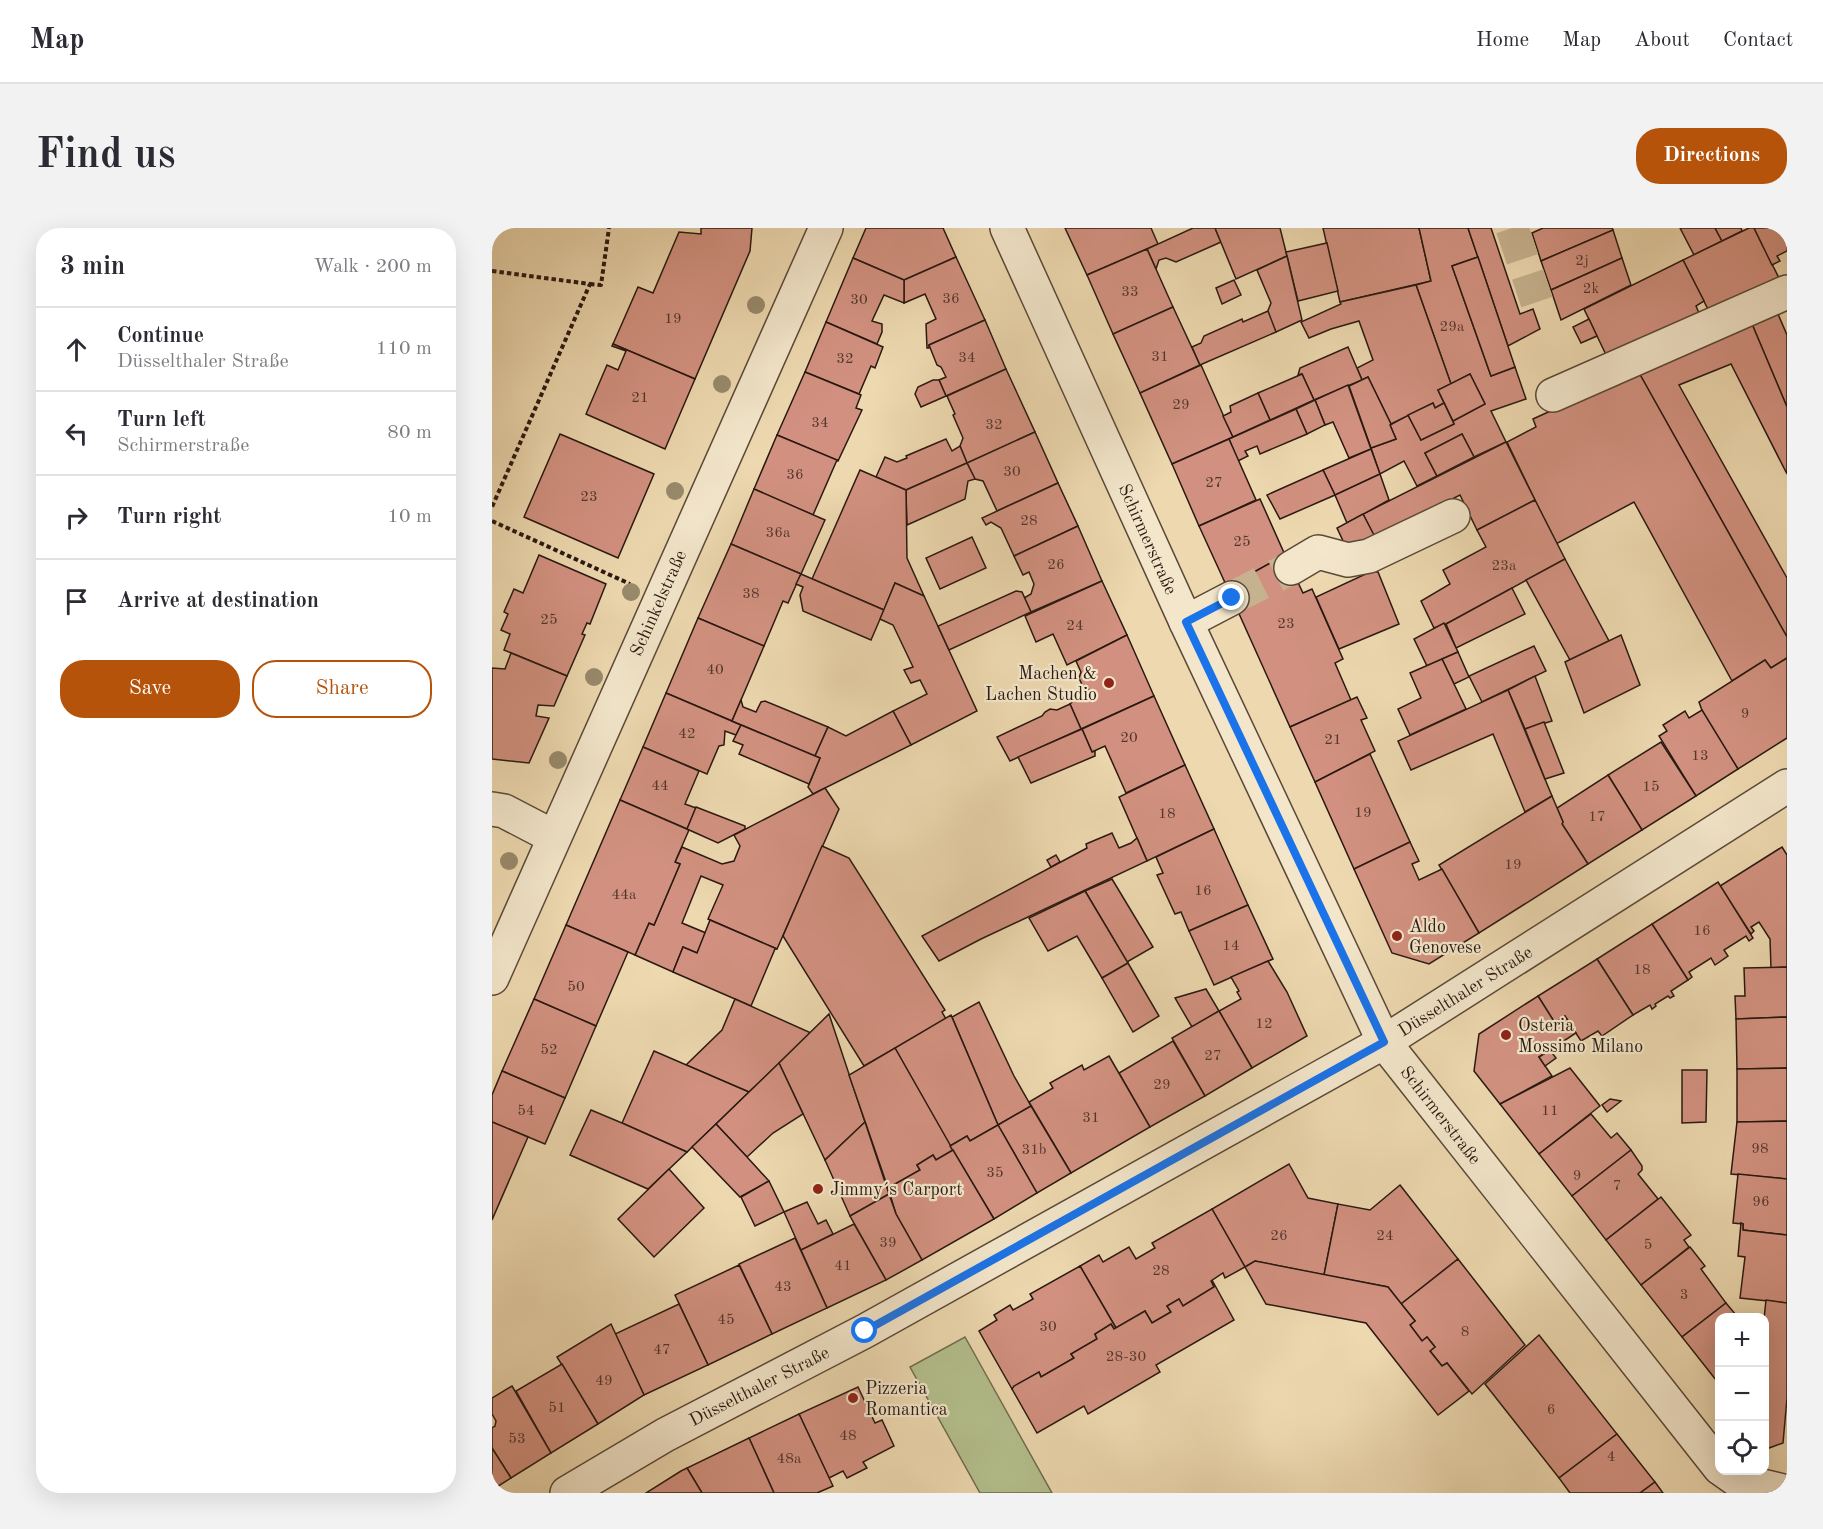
<!DOCTYPE html>
<meta charset="utf-8">
<style>
:root{--surface:#fff;--page:#f2f2f3;--text:#2b2b33;--muted:#7c7c81;--line:#e1e1e2;--accent:#b45309}
body{margin:0;font-family:"Old Standard TT",serif;background:var(--page);color:var(--text)}
.controls{position:absolute;right:18px;bottom:18px;display:grid;overflow:hidden;border-radius:12px;box-shadow:0 6px 24px #0002}
.controls button{width:54px;height:54px;display:grid;place-items:center;padding:0;border:0;border-bottom:2px solid var(--line);background:var(--surface);color:var(--text);font:30px sans-serif}
.stop{position:absolute;width:18px;height:18px;margin:-14px;border:4px solid #1a73e8;border-radius:50%;background:#fff}
.stop.end{background:#1a73e8;border-color:#fff;box-shadow:0 2px 6px #0008}
.list{margin:0;padding:0;list-style:none}
h2{display:flex;justify-content:space-between;align-items:center;height:78px;margin:0;padding:0 24px;font-size:26px}
h2 small{font-size:20px;font-weight:400;color:var(--muted)}
.list li{display:grid;grid-template-columns:39px 1fr auto;gap:18px;align-items:center;box-sizing:border-box;height:84px;padding:0 24px;border-top:2px solid var(--line)}
.list b{display:block;font-size:22px;white-space:nowrap}
.list p{margin:0;font-size:20px;white-space:nowrap;color:var(--muted)}
.list em{font-size:20px;font-style:normal;color:var(--muted)}
.actions{display:flex;gap:12px;padding:18px 24px}
.actions a{flex:1;padding:14px 0;border:2px solid var(--accent);border-radius:24px;text-align:center;font-size:21px;color:var(--accent)}
.actions .main{background:var(--accent);color:#fff}
.icon{flex:none;width:33px;height:33px;fill:none;stroke:currentColor;stroke-width:2;stroke-linecap:round;stroke-linejoin:round}
.map{position:relative;flex:none;width:1295px;height:1265px;overflow:hidden;border-radius:24px}
header{display:flex;align-items:center;gap:36px;box-sizing:border-box;height:84px;padding:0 30px;background:var(--surface);border-bottom:2px solid var(--line)}
header strong{font-size:28px}
nav{display:flex;gap:33px;margin-inline-start:auto;font-size:21px}
.intro{display:flex;align-items:center;justify-content:space-between;box-sizing:border-box;height:144px;padding:0 36px}
h1{margin:0;font-size:42px}
.button{padding:15px 27px;border-radius:24px;background:var(--accent);color:#fff;font-size:21px;font-weight:700}
main{display:flex;gap:36px;padding:0 36px}
aside{flex:1;background:var(--surface);border-radius:24px;box-shadow:0 6px 24px #0002}
.map>svg:first-child{display:block}
.green{fill:#b4bf8e;stroke:#6e6c50;stroke-width:1.5}
.building{fill:#d29180;stroke:#291911;stroke-width:1.5}
.lines{fill:none;stroke-linecap:round;stroke-linejoin:round}
.minor-tunnel{stroke:#c6b28f;stroke-width:33;stroke-dasharray:33 16;stroke-linecap:butt}
.minor-casing{stroke:#5a4938;stroke-width:36}
.path{stroke:#291911;stroke-width:4;stroke-dasharray:4.5 3;stroke-linecap:butt}
.minor{stroke:#f3e6cb;stroke-width:33}
.tree{fill:#988a6c}
.route{stroke:#1a73e8;stroke-width:8}
.poi-dot{fill:#8f2418;stroke:#f3e6cb;stroke-width:2}
.labels{text-anchor:middle;stroke-width:4.5;stroke-linejoin:round;paint-order:stroke}
.number-label{font-size:15px;fill:#53372d}
.street-label{font-size:18px;fill:#291911;stroke:#f3e6cb}
.poi-label{font-size:18px;fill:#291911;stroke:#f3e6cb;text-anchor:start}
</style>
<header>
<strong>Map</strong>
<nav><a>Home</a><a>Map</a><a>About</a><a>Contact</a></nav>
</header>
<div class="intro"><h1>Find us</h1><a class="button">Directions</a></div>
<main>
<aside>
<h2>3 min<small>Walk · 200 m</small></h2>
<ul class="list">
<li><svg class="icon" aria-label="ahead" viewBox="0 0 24 24"><path d="M12 20V5M6 11l6-6 6 6"/></svg><div><b>Continue</b><p>Düsselthaler Straße</p></div><em>110 m</em></li>
<li><svg class="icon" aria-label="left" viewBox="0 0 24 24"><path d="M17 20v-9H6M10 6l-5 5 5 5"/></svg><div><b>Turn left</b><p>Schirmerstraße</p></div><em>80 m</em></li>
<li><svg class="icon" aria-label="right" viewBox="0 0 24 24"><path d="M7 20v-9h11M14 6l5 5-5 5"/></svg><div><b>Turn right</b></div><em>10 m</em></li>
<li><svg class="icon" aria-label="arrive" viewBox="0 0 24 24"><path d="M6 21V4h12l-3 4 3 4H6"/></svg><div><b>Arrive at destination</b></div></li>
</ul>
<div class="actions"><a class="main">Save</a><a>Share</a></div>
</aside>
<div class="map">
<svg width="1295" height="1265" viewBox="0 0 1295 1265">
<rect width="100%" height="100%" fill="#edd8af"/>
<filter id="stains"><feTurbulence type="fractalNoise" baseFrequency=".00333" numOctaves="4"/><feColorMatrix values="0 0 0 0 .2 0 0 0 0 .09 0 0 0 0 .02 0 0 0 .5 -.17"/></filter>
<radialGradient id="worn" r=".72"><stop offset=".6" stop-color="#630" stop-opacity="0"/><stop offset="1" stop-color="#630" stop-opacity=".3"/></radialGradient>
<polygon class="green" points="473,1109 560,1265 488,1265 418,1139"/>
<g class="building">
<polygon points="209,0 260,0 258,23 203,151 121,116 146,59 161,65 187,4 209,6"/>
<polygon points="374,0 451,0 464,29 412,52 361,30"/>
<polygon points="573,0 659,0 666,16 595,47"/>
<polygon points="701,0 723,0 729,14 684,34 674,30 667,32 664,41 655,21"/>
<polygon points="723,0 788,0 795,28 744,51"/>
<polygon points="831,0 927,0 939,53 848,74"/>
<polygon points="927,0 976,0 986,29 960,38 999,148 1023,139 1034,171 999,183 1014,214 982,229 970,206 933,225 945,248 925,258 912,233 888,246 879,220 904,211 898,197 916,187 929,212 962,196 961,193 993,176 978,146 959,156 924,57 939,53"/>
<polygon points="976,0 999,0 1028,86 1041,81 1048,101 1016,118"/>
<polygon points="1051,0 1120,0 1121,2 1049,33 1040,5"/>
<polygon points="1188,0 1223,0 1230,13 1202,27"/>
<polygon points="1223,0 1249,0 1250,3 1230,13"/>
<polygon points="1257,0 1262,0 1291,58 1222,93 1191,32"/>
<polygon points="1262,0 1295,0 1295,23 1285,28 1288,33 1280,37"/>
<polygon points="1121,2 1130,30 1059,62 1049,33"/>
<polygon points="835,15 846,63 806,73 794,24"/>
<polygon points="655,21 681,79 621,106 595,47"/>
<polygon points="795,28 810,92 784,104 775,85 779,75 765,42"/>
<polygon points="464,29 493,92 437,117 437,120 435,120 434,96 444,91 433,66 412,75 412,52"/>
<polygon points="986,29 1023,139 999,148 960,38"/>
<polygon points="361,30 412,52 412,75 392,67 380,93 390,96 390,104 385,116 334,94"/>
<polygon points="1130,30 1139,57 1069,92 1059,62"/>
<polygon points="1191,32 1212,73 1204,78 1210,92 1119,137 1092,81"/>
<polygon points="742,52 749,67 730,76 724,60"/>
<polygon points="924,57 959,156 946,162 952,175 943,180 941,175 899,196 876,149 870,152 865,140 881,132 867,93 839,101 817,110 809,94 849,76 848,74"/>
<polygon points="681,79 708,137 648,165 621,106"/>
<polygon points="776,83 784,104 708,137 700,119 709,115 712,108 750,91 751,94"/>
<polygon points="1286,86 1295,107 1295,179 1260,96"/>
<polygon points="1097,91 1105,108 1089,115 1081,99"/>
<polygon points="493,92 514,141 454,168 447,152 454,149 449,139 445,137 437,117"/>
<polygon points="334,94 391,119 383,140 379,138 367,166 313,144"/>
<polygon points="1260,96 1295,179 1295,246 1239,136 1187,157 1295,350 1295,409 1146,143"/>
<polygon points="121,116 203,151 173,221 94,186 115,137 126,142 134,123 120,118"/>
<polygon points="856,119 870,152 822,172 810,146 806,147 808,140"/>
<polygon points="709,137 741,209 680,236 648,165"/>
<polygon points="514,141 543,204 475,235 468,218 471,210 461,187 463,186 455,168"/>
<polygon points="1146,143 1295,409 1295,430 1279,440 1273,432 1240,453 1142,274 1064,316 1015,214 1044,199 1041,191"/>
<polygon points="313,144 369,167 364,180 370,182 346,233 285,207"/>
<polygon points="810,146 822,172 778,192 766,165"/>
<polygon points="978,146 993,176 961,193 946,162"/>
<polygon points="876,149 899,196 898,197 904,211 879,220 857,158"/>
<polygon points="441,152 447,152 454,168 429,179 423,166 426,159"/>
<polygon points="856,157 879,221 857,230 841,194 833,197 823,172"/>
<polygon points="766,165 778,192 741,209 731,188 739,184 738,178"/>
<polygon points="823,172 833,197 815,206 804,181"/>
<polygon points="941,175 943,180 952,175 962,196 929,212 916,187"/>
<polygon points="804,181 815,206 768,226 765,218 753,223 756,228 746,233 737,211"/>
<polygon points="543,204 566,255 505,283 491,253 483,251 475,235"/>
<polygon points="68,206 162,246 126,330 32,289"/>
<polygon points="970,206 982,229 945,248 933,225"/>
<polygon points="285,207 345,232 321,287 262,261"/>
<polygon points="454,211 460,223 468,218 475,235 414,262 384,249 393,229 405,234 415,230 414,228"/>
<polygon points="737,211 764,272 707,298 680,236"/>
<polygon points="1014,214 1043,272 985,302 968,267 883,310 871,286"/>
<polygon points="879,221 888,246 843,267 831,242"/>
<polygon points="475,235 483,251 476,253 473,271 415,297 414,262"/>
<polygon points="368,242 414,262 415,330 432,368 403,355 392,382 320,351"/>
<polygon points="831,242 843,267 788,291 775,267"/>
<polygon points="888,246 897,272 855,295 843,267"/>
<polygon points="566,255 586,298 522,328 509,300 499,294 494,297 490,290"/>
<polygon points="262,261 333,292 309,346 239,316"/>
<polygon points="768,271 793,327 735,359 707,298"/>
<polygon points="1043,272 1073,331 954,396 942,400 929,373 958,356 951,342 994,319 985,302"/>
<polygon points="871,286 883,309 871,317 853,317 845,300"/>
<polygon points="586,298 610,353 539,384 532,370 539,366 542,356 537,344 531,347 522,328"/>
<polygon points="480,309 494,340 448,361 434,330"/>
<polygon points="239,316 309,346 296,375 291,373 272,418 206,390"/>
<polygon points="47,327 114,356 98,396 95,395 90,406 93,407 75,448 12,422 18,406 9,402 16,386 12,384 22,361 31,365"/>
<polygon points="793,327 811,365 820,361 851,431 843,435 859,472 798,499 735,359"/>
<polygon points="1073,331 1117,413 1078,432 1034,352"/>
<polygon points="880,343 886,344 907,396 847,421 824,369"/>
<polygon points="309,346 392,382 379,412 311,383 308,367 311,359 304,356"/>
<polygon points="610,353 635,407 575,437 561,406 544,414 533,388"/>
<polygon points="403,355 432,368 485,483 419,517 401,483 435,466 428,452 419,455 412,442 421,439 401,397 388,391"/>
<polygon points="1020,360 1033,386 964,420 954,396"/>
<polygon points="524,363 530,364 539,384 457,422 446,398"/>
<polygon points="206,390 272,418 240,493 174,465"/>
<polygon points="952,395 966,424 935,438 922,411"/>
<polygon points="635,407 662,468 589,501 578,476 586,469 599,467 596,460 591,459 587,450 589,444 584,433"/>
<polygon points="1129,407 1148,457 1092,485 1073,434"/>
<polygon points="1042,418 1054,443 990,474 977,448"/>
<polygon points="966,424 977,449 962,456 950,431"/>
<polygon points="19,425 75,448 62,478 46,477 44,488 57,490 37,535 0,531 0,440 13,441"/>
<polygon points="1295,430 1295,510 1246,541 1212,488 1207,474 1273,432 1279,440"/>
<polygon points="950,431 974,481 918,507 906,481 929,470 918,445"/>
<polygon points="1043,448 1060,493 1033,501 1016,462"/>
<polygon points="1016,462 1060,568 1033,584 1001,506 919,542 906,513"/>
<polygon points="174,465 249,497 244,507 233,503 232,517 227,518 215,546 151,519"/>
<polygon points="662,468 693,537 634,565 613,518 600,524 590,501"/>
<polygon points="865,469 875,490 869,492 883,523 823,554 798,499"/>
<polygon points="249,472 251,479 264,484 269,474 273,473 336,499 323,528 240,493"/>
<polygon points="578,476 589,501 518,533 505,509 550,488 553,484 558,481 565,482"/>
<polygon points="1210,482 1246,541 1204,568 1167,508 1175,503 1171,497 1193,483 1197,490"/>
<polygon points="401,483 419,517 321,566 316,559 328,530 323,528 336,499 354,508"/>
<polygon points="1052,494 1072,545 1053,551 1033,501"/>
<polygon points="249,497 328,530 317,556 247,526 251,517 241,513"/>
<polygon points="590,501 600,524 603,523 603,528 539,555 526,529"/>
<polygon points="1169,514 1204,568 1150,602 1116,547"/>
<polygon points="151,519 207,543 193,576 204,580 195,601 128,572"/>
<polygon points="878,526 918,614 862,641 823,554"/>
<polygon points="693,537 722,601 655,633 627,569"/>
<polygon points="1116,547 1150,602 1096,636 1070,596 1071,594 1065,580"/>
<polygon points="333,560 347,581 285,721 216,691 231,657 209,648 190,695 214,705 205,725 191,719 181,744 143,727 157,695 162,697 188,636 183,634 190,619 230,636 242,633 248,618 242,607"/>
<polygon points="1060,568 1071,594 1070,596 1096,636 987,705 947,637"/>
<polygon points="128,572 197,602 183,634 188,636 162,697 157,695 143,727 74,697"/>
<polygon points="204,579 253,598 253,601 226,615 195,601"/>
<polygon points="722,601 756,677 697,703 689,684 683,686 665,647 671,645 664,629"/>
<polygon points="620,605 627,620 639,615 645,610 655,633 489,711 447,733 430,708 595,620 594,616"/>
<polygon points="918,614 927,633 920,636 927,652 950,641 987,705 937,736 900,725 862,641"/>
<polygon points="330,618 357,630 453,782 450,784 454,791 372,838 291,708"/>
<polygon points="1290,619 1295,627 1295,739 1279,740 1278,711 1267,694 1259,699 1262,703 1259,706 1228,658"/>
<polygon points="564,627 568,634 559,639 555,632"/>
<polygon points="620,651 661,719 635,734 593,663"/>
<polygon points="1226,654 1261,710 1257,713 1254,708 1232,722 1236,728 1223,737 1219,730 1197,744 1200,749 1196,752 1160,696"/>
<polygon points="593,663 636,735 610,750 585,708 556,723 537,690"/>
<polygon points="756,677 781,731 722,757 697,703"/>
<polygon points="218,692 285,721 283,721 259,778 181,744 191,719 205,725"/>
<polygon points="1160,696 1196,752 1179,763 1182,768 1178,770 1176,768 1163,776 1164,778 1160,781 1158,777 1141,787 1105,731"/>
<polygon points="74,697 136,724 104,798 42,771"/>
<polygon points="1105,731 1141,787 1110,808 1106,803 1089,813 1073,788 1063,795 1046,768"/>
<polygon points="776,733 795,764 815,808 760,840 727,783 749,771 745,764 747,763 739,749"/>
<polygon points="636,735 667,788 641,804 610,750"/>
<polygon points="1295,739 1295,789 1244,791 1243,768 1253,768 1252,740"/>
<polygon points="714,761 727,783 700,799 683,770"/>
<polygon points="1046,768 1063,795 1073,788 1084,805 1047,829 1060,848 1008,876 982,843 987,806"/>
<polygon points="42,771 104,798 73,870 10,843"/>
<polygon points="243,771 319,805 257,864 194,837 230,802"/>
<polygon points="487,774 522,848 539,878 506,897 460,789"/>
<polygon points="727,783 760,840 713,868 680,810"/>
<polygon points="337,786 373,894 333,932 287,835"/>
<polygon points="459,787 506,897 478,913 475,908 458,918 403,820"/>
<polygon points="1295,789 1295,840 1245,841 1244,791"/>
<polygon points="681,813 713,868 658,899 627,845"/>
<polygon points="403,820 461,922 444,932 441,927 425,937 428,942 396,960 357,847"/>
<polygon points="1058,822 1064,830 1053,838 1047,829"/>
<polygon points="162,823 257,864 195,924 130,895"/>
<polygon points="617,828 658,899 579,945 537,874 561,860 558,855 590,837 592,842"/>
<polygon points="287,835 311,886 281,905 255,929 224,896"/>
<polygon points="1078,840 1108,878 1047,926 1008,876"/>
<polygon points="1295,840 1295,893 1245,894 1245,841"/>
<polygon points="1190,842 1215,842 1214,894 1190,895"/>
<polygon points="10,843 73,870 53,916 0,894 0,867"/>
<polygon points="1118,871 1129,873 1115,884 1110,877"/>
<polygon points="539,878 579,945 545,965 506,897"/>
<polygon points="99,882 130,895 195,924 156,961 78,927"/>
<polygon points="1099,886 1119,910 1125,905 1139,922 1080,968 1047,926"/>
<polygon points="1295,893 1295,951 1239,946 1245,894"/>
<polygon points="0,894 36,909 0,992"/>
<polygon points="373,894 397,966 358,988 333,932"/>
<polygon points="224,896 255,929 277,953 248,969 200,919"/>
<polygon points="506,897 545,965 502,991 458,918 475,908 478,913"/>
<polygon points="461,922 502,991 430,1032 404,986 396,960 428,942 425,937 441,927 444,932"/>
<polygon points="1139,922 1150,938 1150,942 1146,946 1166,971 1114,1012 1080,968"/>
<polygon points="797,936 816,970 846,976 832,1047 763,1033 753,1039 720,981"/>
<polygon points="177,941 212,980 162,1029 126,991"/>
<polygon points="1246,946 1295,951 1295,1007 1251,1002 1251,996 1241,995"/>
<polygon points="277,953 292,984 263,998 249,969"/>
<polygon points="908,957 966,1031 909,1076 896,1059 832,1047 846,976 878,982"/>
<polygon points="397,966 404,986 430,1032 394,1052 358,988"/>
<polygon points="1169,969 1199,1007 1192,1012 1197,1019 1149,1057 1114,1012"/>
<polygon points="315,974 326,996 334,992 341,1006 309,1022 292,984"/>
<polygon points="720,981 753,1039 733,1050 731,1045 719,1053 722,1059 691,1078 687,1071 675,1078 679,1084 660,1095 653,1083 624,1100 588,1038 607,1027 611,1034 637,1019 644,1031 663,1020 660,1015"/>
<polygon points="1249,995 1251,996 1251,1002 1295,1007 1295,1075 1248,1070 1253,1029 1246,1028"/>
<polygon points="362,996 394,1052 335,1080 309,1022"/>
<polygon points="303,1010 335,1080 280,1106 247,1036"/>
<polygon points="1198,1019 1213,1038 1209,1041 1234,1075 1190,1109 1149,1057"/>
<polygon points="966,1031 1033,1117 980,1166 955,1135 950,1138 938,1123 943,1119 935,1109 930,1113 918,1097 923,1093 909,1076"/>
<polygon points="763,1033 896,1059 923,1093 918,1097 930,1113 935,1109 943,1119 938,1123 950,1138 955,1135 977,1163 946,1187 874,1095 774,1076 753,1039"/>
<polygon points="247,1037 280,1106 216,1137 183,1067"/>
<polygon points="588,1038 624,1100 622,1101 619,1096 603,1106 605,1111 579,1126 582,1130 549,1149 547,1144 520,1161 487,1103 505,1092 502,1087 518,1077 521,1082 541,1071 538,1066"/>
<polygon points="720,1052 742,1092 664,1137 668,1144 596,1186 592,1178 545,1205 520,1161 522,1158 547,1144 549,1149 582,1130 579,1126 605,1111 603,1106 619,1096 622,1101 653,1083 660,1095 679,1084 675,1078 687,1071 691,1078 722,1059"/>
<polygon points="1274,1072 1295,1075 1295,1170 1291,1215 1277,1220 1272,1214 1272,1091"/>
<polygon points="1234,1075 1244,1087 1244,1090 1228,1090 1228,1157 1190,1109"/>
<polygon points="187,1076 216,1137 152,1167 123,1106"/>
<polygon points="119,1096 152,1167 106,1196 65,1129"/>
<polygon points="1047,1107 1125,1206 1067,1250 993,1156"/>
<polygon points="70,1136 106,1196 59,1225 24,1163"/>
<polygon points="20,1158 59,1225 19,1250 0,1220 0,1200 3,1198 4,1193 0,1186 0,1170"/>
<polygon points="366,1159 383,1195 390,1192 402,1218 371,1234 375,1240 355,1250 351,1243 337,1250 307,1186"/>
<polygon points="307,1186 341,1258 325,1265 282,1265 257,1210"/>
<polygon points="1125,1206 1163,1254 1148,1265 1078,1265 1067,1250"/>
<polygon points="257,1210 282,1265 210,1265 195,1240"/>
<polygon points="0,1220 19,1250 0,1262"/>
<polygon points="195,1240 210,1265 154,1265 189,1243"/>
<polygon points="1163,1254 1171,1265 1148,1265"/>
</g>
<g class="lines">
<g class="minor-tunnel">
<polyline points="1020,0 1045,74"/>
<polyline points="740,370 799,340"/>
</g>
<g class="minor-casing">
<g id="minor">
<polyline points="515,0 694,394 892,814 1228,1240"/>
<polyline points="1061,167 1295,64"/>
<polyline points="799,340 826,324 856,332 877,328 961,288"/>
<polyline points="694,394 740,370"/>
<polyline points="0,581 12,583 62,609"/>
<polyline points="0,750 334,0"/>
<polyline points="1231,1242 1245,1252 1295,1264"/>
<polyline points="75,1265 173,1207 373,1103 892,814 1295,558"/>
</g>
</g>
<g class="path">
<polyline points="0,43 98,56 0,279"/>
<polyline points="98,56 109,57 117,0"/>
<polyline points="0,293 138,356"/>
</g>
<use href="#minor" class="minor"/>
</g>
<g class="tree">
<circle cx="264" cy="77" r="9"/>
<circle cx="230" cy="156" r="9"/>
<circle cx="183" cy="263" r="9"/>
<circle cx="139" cy="364" r="9"/>
<circle cx="102" cy="449" r="9"/>
<circle cx="66" cy="532" r="9"/>
<circle cx="17" cy="633" r="9"/>
</g>
<g class="lines">
<polyline class="route" points="373,1103 892,814 694,394 740,370"/>
</g>
<g class="poi-dot">
<circle cx="617" cy="455" r="6"/>
<circle cx="905" cy="708" r="6"/>
<circle cx="1014" cy="807" r="6"/>
<circle cx="326" cy="961" r="6"/>
<circle cx="361" cy="1170" r="6"/>
</g>
<g class="labels">
<g class="number-label">
<text x="1090" y="37">2j</text>
<text x="1099" y="65">2k</text>
<text x="638" y="68">33</text>
<text x="459" y="75">36</text>
<text x="367" y="76">30</text>
<text x="181" y="95">19</text>
<text x="960" y="103">29a</text>
<text x="668" y="133">31</text>
<text x="475" y="134">34</text>
<text x="353" y="135">32</text>
<text x="148" y="174">21</text>
<text x="689" y="181">29</text>
<text x="328" y="199">34</text>
<text x="502" y="201">32</text>
<text x="520" y="248">30</text>
<text x="303" y="251">36</text>
<text x="722" y="259">27</text>
<text x="97" y="273">23</text>
<text x="537" y="297">28</text>
<text x="286" y="309">36a</text>
<text x="750" y="318">25</text>
<text x="564" y="341">26</text>
<text x="1012" y="342">23a</text>
<text x="259" y="370">38</text>
<text x="57" y="396">25</text>
<text x="794" y="400">23</text>
<text x="583" y="402">24</text>
<text x="223" y="446">40</text>
<text x="1253" y="490">9</text>
<text x="195" y="510">42</text>
<text x="637" y="514">20</text>
<text x="841" y="516">21</text>
<text x="1208" y="532">13</text>
<text x="168" y="562">44</text>
<text x="1159" y="563">15</text>
<text x="871" y="589">19</text>
<text x="675" y="590">18</text>
<text x="1105" y="593">17</text>
<text x="1021" y="641">19</text>
<text x="711" y="667">16</text>
<text x="132" y="671">44a</text>
<text x="1210" y="707">16</text>
<text x="739" y="722">14</text>
<text x="1150" y="746">18</text>
<text x="84" y="763">50</text>
<text x="772" y="800">12</text>
<text x="57" y="826">52</text>
<text x="721" y="832">27</text>
<text x="670" y="861">29</text>
<text x="34" y="887">54</text>
<text x="1058" y="887">11</text>
<text x="599" y="894">31</text>
<text x="1268" y="925">98</text>
<text x="542" y="926">31b</text>
<text x="503" y="949">35</text>
<text x="1085" y="952">9</text>
<text x="1125" y="962">7</text>
<text x="1269" y="978">96</text>
<text x="787" y="1012">26</text>
<text x="893" y="1012">24</text>
<text x="396" y="1019">39</text>
<text x="1156" y="1021">5</text>
<text x="351" y="1042">41</text>
<text x="669" y="1047">28</text>
<text x="291" y="1063">43</text>
<text x="1192" y="1071">3</text>
<text x="234" y="1096">45</text>
<text x="556" y="1103">30</text>
<text x="973" y="1108">8</text>
<text x="170" y="1126">47</text>
<text x="634" y="1133">28-30</text>
<text x="112" y="1157">49</text>
<text x="65" y="1184">51</text>
<text x="1059" y="1186">6</text>
<text x="356" y="1212">48</text>
<text x="25" y="1215">53</text>
<text x="1119" y="1233">4</text>
<text x="297" y="1235">48a</text>
</g>
<g class="street-label">
<text transform="translate(656 311) rotate(66)" y="6">Schirmerstraße</text>
<text transform="translate(166 375) rotate(-66)" y="6">Schinkelstraße</text>
<text transform="translate(973 763) rotate(-32)" y="6">Düsselthaler Straße</text>
<text transform="translate(949 887) rotate(52)" y="6">Schirmerstraße</text>
<text transform="translate(267 1158) rotate(-27)" y="6">Düsselthaler Straße</text>
</g>
<g class="poi-label">
<text x="605" y="451" text-anchor="end">Machen &amp;<tspan x="605" dy="21">Lachen Studio</tspan></text>
<text x="917" y="704">Aldo<tspan x="917" dy="21">Genovese</tspan></text>
<text x="1026" y="803">Osteria<tspan x="1026" dy="21">Mossimo Milano</tspan></text>
<text x="338" y="967">Jimmy´s Carport</text>
<text x="373" y="1166">Pizzeria<tspan x="373" dy="21">Romantica</tspan></text>
</g>
</g>
<rect width="100%" height="100%" filter="url(#stains)"/>
<rect width="100%" height="100%" fill="url(#worn)"/>
</svg>
<div class="controls">
<button>+</button>
<button>−</button>
<button><svg class="icon" aria-label="locate" viewBox="0 0 24 24"><circle cx="12" cy="12" r="6"/><path d="M12 2v4M12 18v4M2 12h4M18 12h4"/></svg></button>
</div>
<div class="stop" style="left:373px;top:1103px"></div>
<div class="stop end" style="left:740px;top:370px"></div>
</div>
</main>
